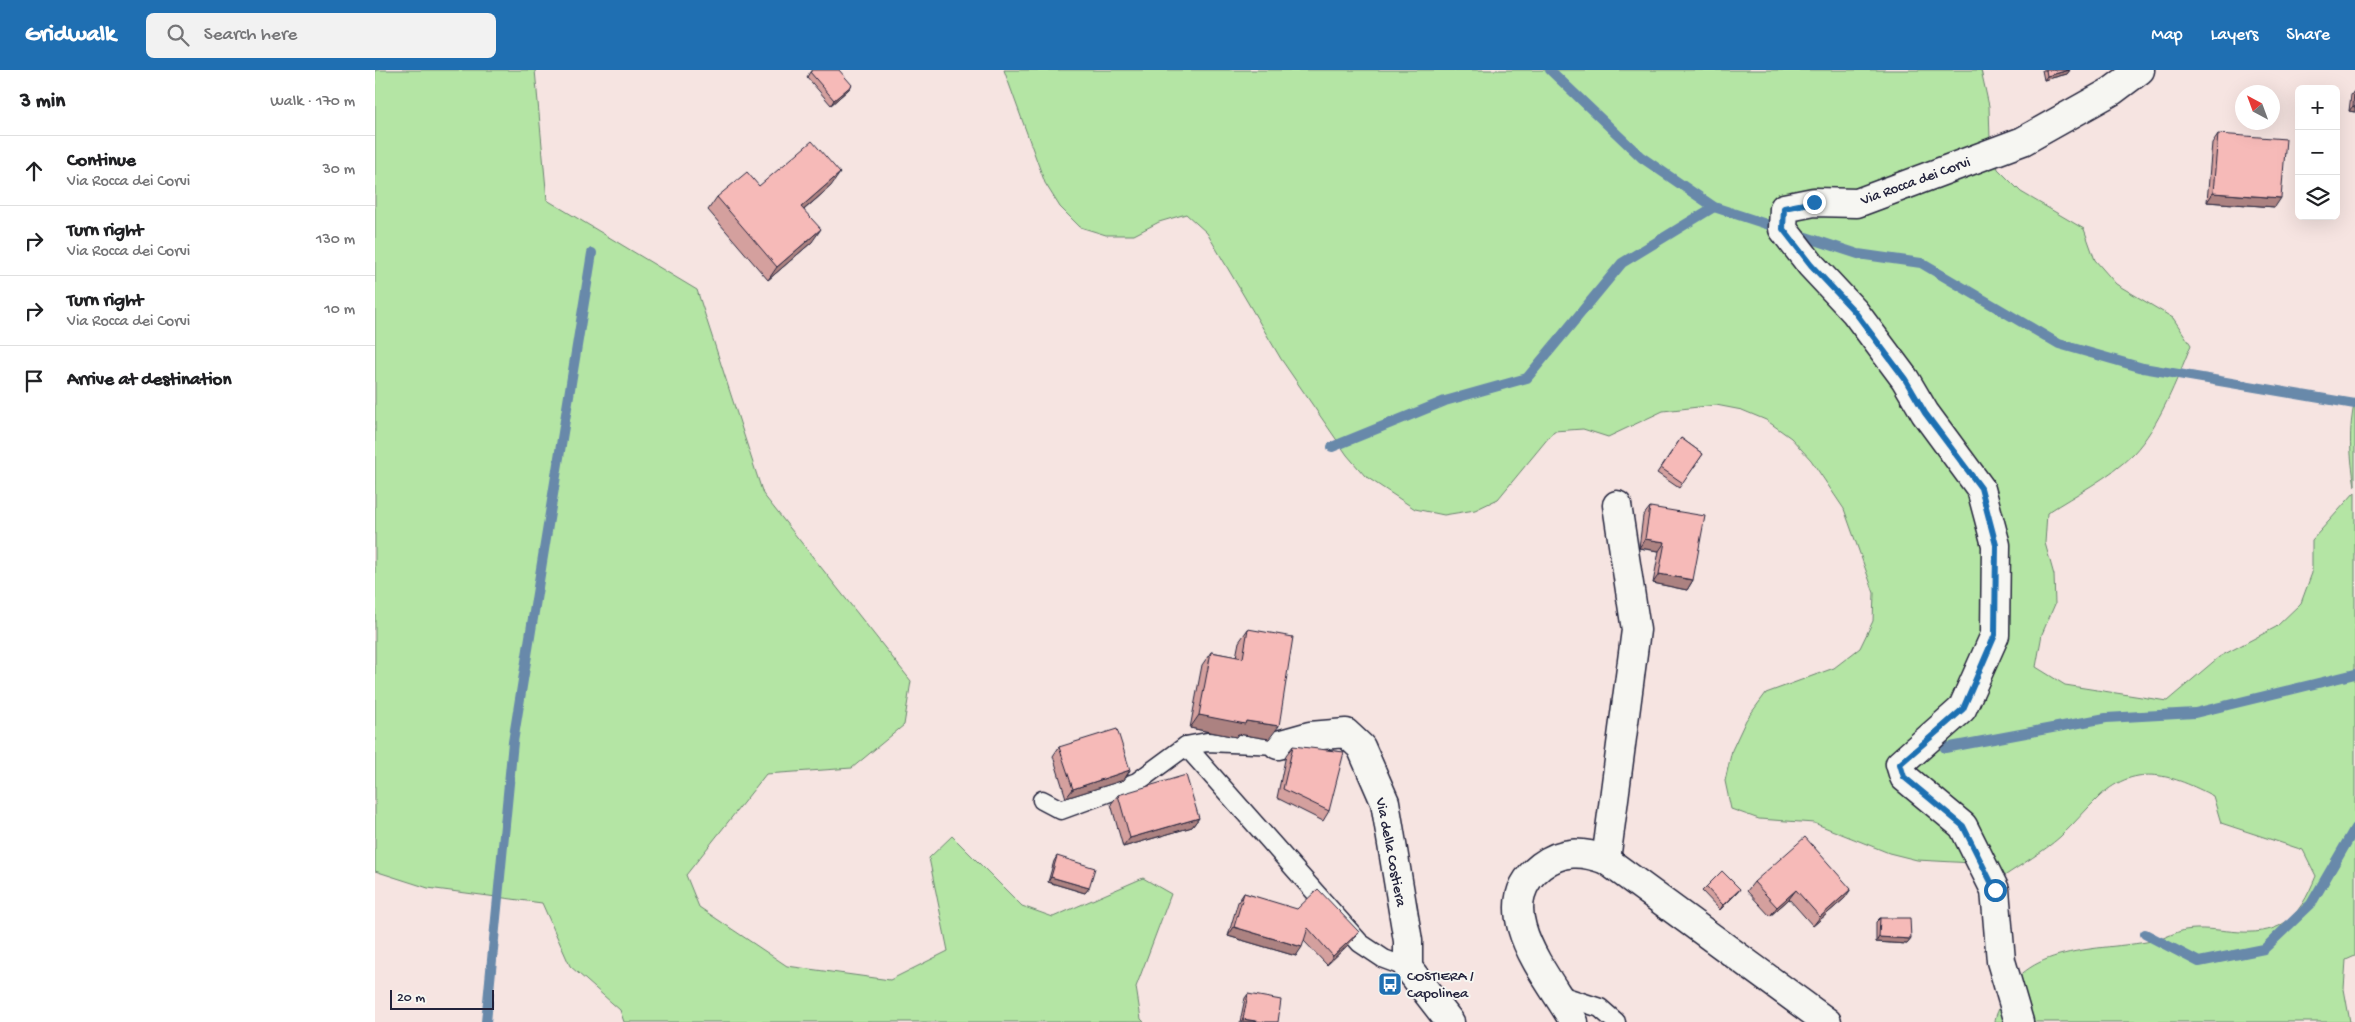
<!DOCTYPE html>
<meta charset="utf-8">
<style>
:root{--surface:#fff;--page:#f2f2f2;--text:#202124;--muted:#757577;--line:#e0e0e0;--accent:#1f6fb2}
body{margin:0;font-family:"Gochi Hand",sans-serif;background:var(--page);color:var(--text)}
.controls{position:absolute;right:15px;top:15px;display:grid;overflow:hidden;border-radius:8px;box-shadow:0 5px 20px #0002}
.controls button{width:45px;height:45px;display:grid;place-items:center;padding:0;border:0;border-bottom:1px solid var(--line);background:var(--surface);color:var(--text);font:25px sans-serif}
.compass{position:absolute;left:1860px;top:15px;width:45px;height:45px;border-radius:50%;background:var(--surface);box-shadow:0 5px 20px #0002;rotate:319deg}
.scale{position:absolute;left:15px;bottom:12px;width:104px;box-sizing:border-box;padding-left:5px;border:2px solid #22223b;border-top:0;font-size:14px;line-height:18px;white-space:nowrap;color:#22223b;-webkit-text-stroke:4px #f6f6f2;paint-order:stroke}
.stop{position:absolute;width:15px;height:15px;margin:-11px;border:4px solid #1f6fb2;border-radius:50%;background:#fff}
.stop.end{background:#1f6fb2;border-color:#fff;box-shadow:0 1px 5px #0008}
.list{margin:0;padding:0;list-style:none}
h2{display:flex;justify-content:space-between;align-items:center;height:65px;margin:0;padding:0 20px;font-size:21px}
h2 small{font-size:16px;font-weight:400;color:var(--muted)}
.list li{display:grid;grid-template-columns:32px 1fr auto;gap:15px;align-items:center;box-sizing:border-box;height:70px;padding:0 20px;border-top:1px solid var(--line)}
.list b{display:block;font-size:19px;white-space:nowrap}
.list p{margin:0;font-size:16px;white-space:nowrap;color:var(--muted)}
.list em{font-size:16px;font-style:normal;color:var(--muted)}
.icon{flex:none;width:28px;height:28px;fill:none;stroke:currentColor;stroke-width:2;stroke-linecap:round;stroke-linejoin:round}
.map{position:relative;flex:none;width:1980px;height:952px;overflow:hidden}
header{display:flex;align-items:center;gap:30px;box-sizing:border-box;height:70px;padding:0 25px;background:var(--accent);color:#fff}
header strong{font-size:24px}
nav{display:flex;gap:28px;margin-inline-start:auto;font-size:18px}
.search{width:350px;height:45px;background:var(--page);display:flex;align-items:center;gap:12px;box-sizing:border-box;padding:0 18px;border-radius:8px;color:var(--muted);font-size:19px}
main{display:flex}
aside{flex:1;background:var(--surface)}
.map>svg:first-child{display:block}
.green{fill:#b4e5a4;stroke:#6b8470}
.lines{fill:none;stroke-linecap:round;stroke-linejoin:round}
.stream{stroke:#6789aa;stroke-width:10}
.lane-casing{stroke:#22223b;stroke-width:21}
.street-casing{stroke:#22223b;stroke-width:31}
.lane{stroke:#f6f6f2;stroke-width:18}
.street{stroke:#f6f6f2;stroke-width:28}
.wall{fill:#d4a09e;stroke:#22223b}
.shaded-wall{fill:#ac8281;stroke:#22223b}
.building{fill:#f6bab8;stroke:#22223b}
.route{stroke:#1f6fb2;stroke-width:6}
.labels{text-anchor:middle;stroke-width:4;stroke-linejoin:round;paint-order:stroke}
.street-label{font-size:15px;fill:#22223b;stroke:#f6f6f2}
.poi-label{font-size:15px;fill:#22223b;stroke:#f6f6f2;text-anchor:start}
</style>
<header>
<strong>Gridwalk</strong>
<div class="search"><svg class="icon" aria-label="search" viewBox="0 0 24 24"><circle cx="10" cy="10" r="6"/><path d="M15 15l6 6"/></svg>Search here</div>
<nav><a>Map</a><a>Layers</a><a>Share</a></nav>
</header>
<main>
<aside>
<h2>3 min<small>Walk · 170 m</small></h2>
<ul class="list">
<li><svg class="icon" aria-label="ahead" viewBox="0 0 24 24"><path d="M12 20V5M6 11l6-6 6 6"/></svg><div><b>Continue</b><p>Via Rocca dei Corvi</p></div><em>30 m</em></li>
<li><svg class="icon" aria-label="right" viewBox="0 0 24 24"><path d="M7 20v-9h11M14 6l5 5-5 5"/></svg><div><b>Turn right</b><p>Via Rocca dei Corvi</p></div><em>130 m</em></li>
<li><svg class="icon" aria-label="right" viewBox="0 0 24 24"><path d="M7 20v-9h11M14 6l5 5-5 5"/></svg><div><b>Turn right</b><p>Via Rocca dei Corvi</p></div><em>10 m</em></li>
<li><svg class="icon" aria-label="arrive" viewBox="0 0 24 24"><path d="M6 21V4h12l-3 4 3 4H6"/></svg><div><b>Arrive at destination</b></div></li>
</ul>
</aside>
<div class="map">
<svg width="1980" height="952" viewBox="0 0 1980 952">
<rect width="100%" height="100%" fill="#f6e4e1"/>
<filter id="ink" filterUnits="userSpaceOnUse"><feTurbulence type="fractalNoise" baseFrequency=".02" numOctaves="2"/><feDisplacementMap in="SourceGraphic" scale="10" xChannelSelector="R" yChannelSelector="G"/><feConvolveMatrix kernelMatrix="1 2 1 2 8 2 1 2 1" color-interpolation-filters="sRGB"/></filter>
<g filter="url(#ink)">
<g class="green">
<polygon points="0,0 160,0 172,130 322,220 388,424 536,611 529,655 477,698 391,704 311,805 324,837 412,896 515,910 573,881 554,788 577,766 647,836 678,847 768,808 796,824 761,917 766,949 769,952 249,952 245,940 195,896 167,833 53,818 0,801"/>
<path d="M629,0H1606L1614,36L1615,69L1623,99L1646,122L1709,159L1720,190L1741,214L1798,248L1816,275C1802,309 1784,357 1758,384C1734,408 1701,424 1672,443L1670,473L1679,505L1680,534L1667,564L1661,597L1690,615L1792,631L1844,587L1901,557L1926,533L1937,503V470L1980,422V886L1971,890L1969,919L1975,952H1620C1620,945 1625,938 1627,931C1653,871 1730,882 1781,870C1791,868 1800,862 1810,860C1842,855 1873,870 1904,856C1924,846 1933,825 1941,806L1928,780L1846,753L1838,726C1798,705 1762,692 1725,726C1711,739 1699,754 1685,767C1668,782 1647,794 1628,807L1598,793L1542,790L1514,783L1439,753L1384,749L1356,739L1350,711L1357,680L1371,650L1391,623L1459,598L1485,578L1498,551L1499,523L1469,439L1436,390L1416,368L1391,350L1367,340L1341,335L1288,341L1233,367L1208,359L1179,361L1123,429L1100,440L1069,445L1040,439L990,406L972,385L906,289L832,163L811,144L784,152L759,165H731L705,157L685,137L670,113Z"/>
<path d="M1980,330V416C1975,387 1973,360 1980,330Z"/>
</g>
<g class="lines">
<g class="stream">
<polyline points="1175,0 1266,87 1339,137 1483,184 1546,193 1684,274 1768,298 1980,334"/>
<polyline points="957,377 1070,331 1152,308 1247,193 1339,137"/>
<polyline points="1570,678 1731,648 1820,643 1980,604"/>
<polyline points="1770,864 1824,892 1889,879 1936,834 1980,758"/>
<polyline points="111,952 138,672 217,183"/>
</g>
<g class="lane-casing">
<g id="lane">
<polyline points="811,676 985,873 1009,889 1033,898"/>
<polyline points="667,730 686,740 762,712 811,676 832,672 903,675"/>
<polyline points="1182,924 1225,938 1241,952"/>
</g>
</g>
<g class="street-casing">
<g id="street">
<polyline points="903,675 935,666 971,663 986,677 1010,732 1033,871 1033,898 1075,952"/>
<polyline points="1231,790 1261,560 1242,435"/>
<path d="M1199,952C1176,909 1110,839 1166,796C1187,780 1207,781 1231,790L1452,952"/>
<polyline points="1644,952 1626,891 1620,820 1588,756 1529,707 1525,694 1587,639 1620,565 1621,475 1606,419 1550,343 1530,309 1480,242 1436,195 1408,159 1409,138 1439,132 1482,133 1648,71 1737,21 1765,0"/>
</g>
</g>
<use href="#lane" class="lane"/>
<use href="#street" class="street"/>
</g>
<g class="wall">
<polygon points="1667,0 1695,0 1692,4 1669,10"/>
<polygon points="435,2 474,19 456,35 432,7"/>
<polygon points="1979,21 1980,42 1974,41 1976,25"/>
<polygon points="1843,64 1900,137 1832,132 1837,73"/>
<polygon points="384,116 456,116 429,140 437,172 393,210 333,140 342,127"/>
<polygon points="1306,368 1328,384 1304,418 1282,403"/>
<polygon points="1275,437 1318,510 1312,520 1278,513 1284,481 1264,478 1268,446"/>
<polygon points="873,559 894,669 863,664 861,667 815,658 827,595 836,582 861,587 864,572"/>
<polygon points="918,676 954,741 948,751 902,728 911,685"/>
<polygon points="684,677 755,700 749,710 691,728 678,686"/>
<polygon points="743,725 824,748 817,757 748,777 736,734"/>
<polygon points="682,786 714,818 710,823 673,812 679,791"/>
<polygon points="1379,812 1470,828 1438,856 1414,829 1395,846 1372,821"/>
<polygon points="1331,817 1365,819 1361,824 1345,840 1327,821"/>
<polygon points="869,823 984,862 977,871 952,895 929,871 921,886 853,866 863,832"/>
<polygon points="1505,848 1536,869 1532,874 1501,872 1501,852"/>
<polygon points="873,924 903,952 865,952 870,928"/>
</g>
<g class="shaded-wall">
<polygon points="1695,0 1692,4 1669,10 1672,6"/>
<polygon points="477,15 474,19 456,35 459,30"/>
<polygon points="1978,36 1980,37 1980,42 1974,41"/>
<polygon points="465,103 456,116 417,150 426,137"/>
<polygon points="1838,123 1906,128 1900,137 1832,132"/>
<polygon points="446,159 437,172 393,210 402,197"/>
<polygon points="1270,469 1290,472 1284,481 1264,478"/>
<polygon points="1284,504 1318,510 1312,520 1278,513"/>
<polygon points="824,645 871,651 904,656 894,669 863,664 861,667 815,658"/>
<polygon points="755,700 749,710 691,728 698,719"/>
<polygon points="824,748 817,757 748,777 755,768"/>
<polygon points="676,807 714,818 710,823 673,812"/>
<polygon points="1365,819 1361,824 1345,840 1348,835"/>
<polygon points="1476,819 1470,828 1438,856 1445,847"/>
<polygon points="1421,820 1414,829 1395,846 1402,837"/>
<polygon points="859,857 927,877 921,886 853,866"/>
<polygon points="984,862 977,871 952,895 958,886"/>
<polygon points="1504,867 1536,869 1532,874 1501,872"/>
<polygon points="868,949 887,952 866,952"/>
</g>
<g class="building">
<polygon points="438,0 464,0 477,15 459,30 435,2"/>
<polygon points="1671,0 1694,0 1672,6"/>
<polygon points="1979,21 1980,21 1980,37 1978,36"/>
<polygon points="1843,64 1911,69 1906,128 1838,123"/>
<polygon points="437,71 465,103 426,137 446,159 402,197 342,127 372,102 384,116"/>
<polygon points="1306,368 1328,384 1308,413 1286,398"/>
<polygon points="1275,437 1330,446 1318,510 1284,504 1290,472 1270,469"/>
<polygon points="873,559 918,567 904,656 871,651 870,654 824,645 836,582 868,588"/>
<polygon points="742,659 755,700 698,719 684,677"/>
<polygon points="918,676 969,682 954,741 908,719"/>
<polygon points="811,705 824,748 755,768 743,725"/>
<polygon points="1430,767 1476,819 1445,847 1421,820 1402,837 1379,812"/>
<polygon points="682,786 720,798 714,818 676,807"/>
<polygon points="1347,801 1365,819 1348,835 1331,817"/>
<polygon points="943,819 984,862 958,886 933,858 927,877 859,857 869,823 922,839"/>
<polygon points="1505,848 1535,848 1536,869 1504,867"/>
<polygon points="873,924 906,930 903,952 887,952 868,949"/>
</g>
</g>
<g class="lines" filter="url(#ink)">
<polyline class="route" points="1439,132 1409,138 1408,159 1436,195 1480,242 1530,309 1550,343 1606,418 1621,475 1620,565 1588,639 1525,694 1529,707 1588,756 1620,820"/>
</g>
<defs>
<g id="bus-square" transform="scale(1.25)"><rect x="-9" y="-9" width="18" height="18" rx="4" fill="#1f6fb2" stroke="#f6f6f2"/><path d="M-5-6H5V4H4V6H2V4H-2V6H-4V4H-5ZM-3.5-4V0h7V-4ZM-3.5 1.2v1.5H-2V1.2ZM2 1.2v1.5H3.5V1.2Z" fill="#fff"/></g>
</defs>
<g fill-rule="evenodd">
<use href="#bus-square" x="1015" y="914"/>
</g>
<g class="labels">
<g class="street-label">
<text transform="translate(1540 110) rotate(-20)" y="5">Via Rocca dei Corvi</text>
<text transform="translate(1017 782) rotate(79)" y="5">Via della Costiera</text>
</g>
<g class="poi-label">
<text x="1032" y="910">COSTIERA /<tspan x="1032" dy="17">Capolinea</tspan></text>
</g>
</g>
</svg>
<div class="controls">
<button>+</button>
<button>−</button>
<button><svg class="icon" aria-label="layers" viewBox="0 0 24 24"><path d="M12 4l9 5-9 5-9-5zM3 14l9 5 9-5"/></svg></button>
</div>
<svg class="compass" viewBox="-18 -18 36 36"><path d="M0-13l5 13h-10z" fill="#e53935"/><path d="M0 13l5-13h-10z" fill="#757577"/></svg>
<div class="scale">20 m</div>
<div class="stop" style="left:1620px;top:820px"></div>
<div class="stop end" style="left:1439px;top:132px"></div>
</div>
</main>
